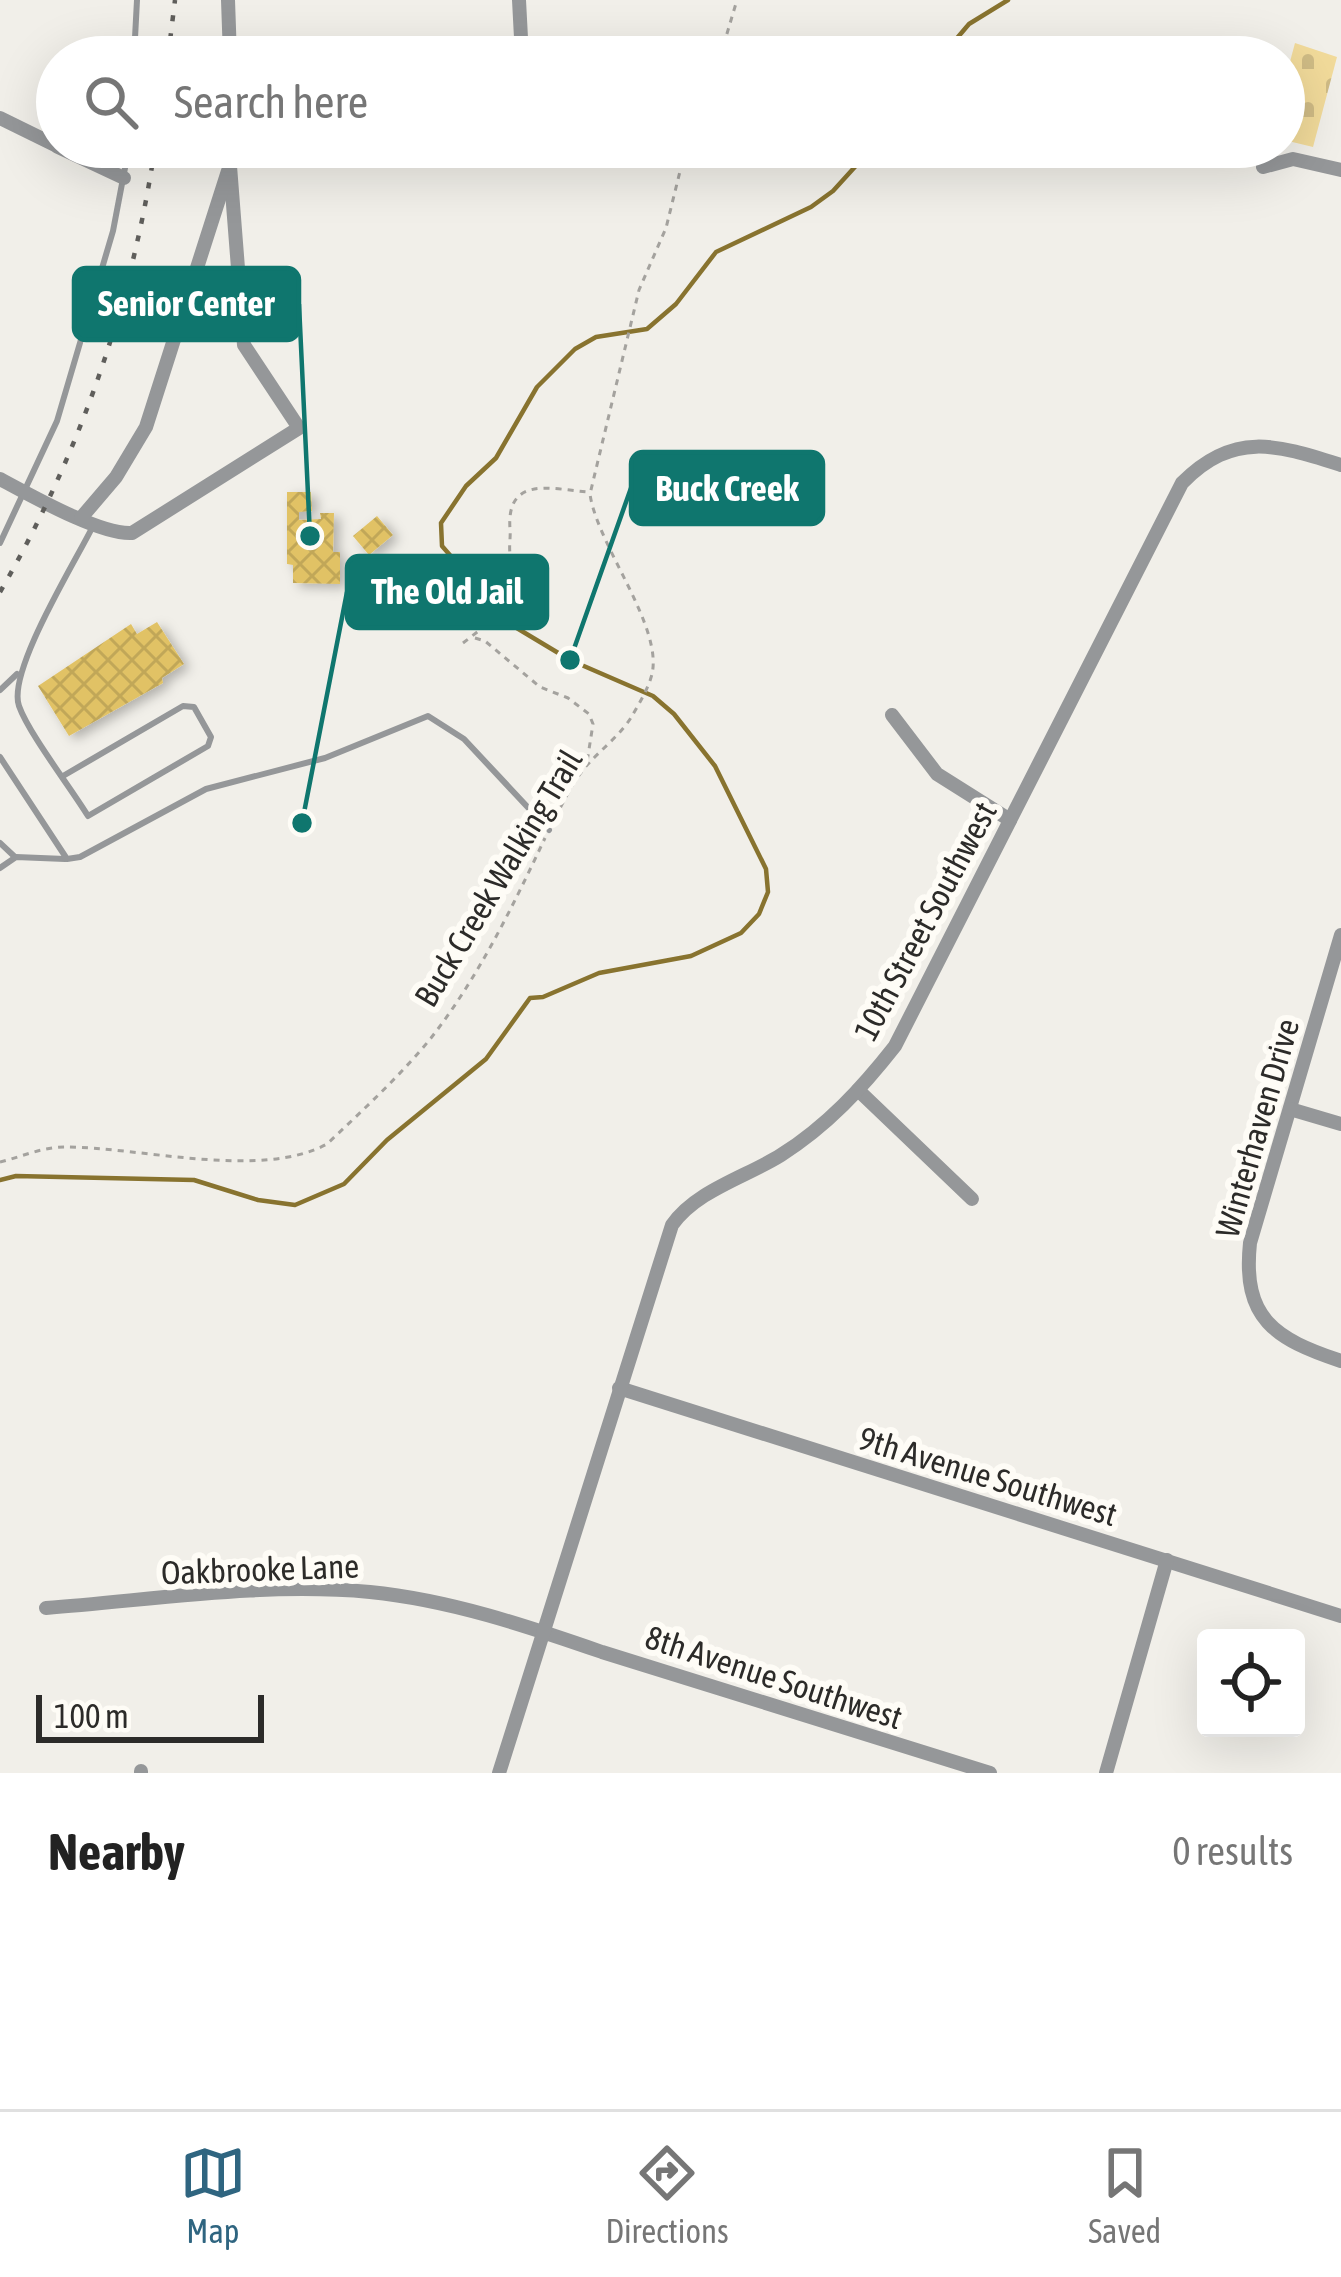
<!DOCTYPE html>
<style>
:root{--surface:#fff;--page:#f6f6f6;--text:#222;--muted:#767676;--line:#e0e0e0;--accent:#2f6580}
body{margin:0;font-family:"Asap Condensed",sans-serif;background:var(--page);color:var(--text)}
.controls{position:absolute;right:36px;bottom:36px;display:grid;overflow:hidden;border-radius:12px;box-shadow:0 12px 48px #0002}
.controls button{width:108px;height:108px;display:grid;place-items:center;padding:0;border:0;border-bottom:3px solid var(--line);background:var(--surface);color:var(--text);font:60px sans-serif}
.scale{position:absolute;left:36px;bottom:30px;width:228px;box-sizing:border-box;padding-left:12px;border:6px solid #2c2b29;border-top:0;font-size:33px;line-height:42px;white-space:nowrap;color:#2c2b29;-webkit-text-stroke:9px #fefcf6;paint-order:stroke}
.list{margin:0;padding:0;list-style:none}
h2{display:flex;justify-content:space-between;align-items:center;height:156px;margin:0;padding:0 48px;font-size:51px}
h2 small{font-size:39px;font-weight:400;color:var(--muted)}
.icon{flex:none;width:66px;height:66px;fill:none;stroke:currentColor;stroke-width:2;stroke-linecap:round;stroke-linejoin:round}
.map{position:relative;flex:none;width:1341px;height:1773px;overflow:hidden}
.search{position:absolute;background:var(--surface);box-shadow:0 12px 48px #0002;left:36px;right:36px;top:36px;height:132px;display:flex;align-items:center;gap:30px;box-sizing:border-box;padding:0 42px;border-radius:66px;color:var(--muted);font-size:45px}
.sheet{height:336px;background:var(--surface)}
nav{display:flex;justify-content:space-around;align-items:center;box-sizing:border-box;height:168px;border-top:3px solid var(--line);background:var(--surface);font-size:33px;color:var(--muted)}
nav a{display:grid;justify-items:center;gap:6px}
nav .on{color:var(--accent)}
.map>svg:first-child{display:block}
.cemetery{fill:url(#cemetery-stones)}
.lines{fill:none;stroke-linecap:round;stroke-linejoin:round}
.stream{stroke:#88732f;stroke-width:4.5}
.building{fill:url(#building-cross-hatch);filter:url(#shadow)}
.path{stroke:#a4a29e;stroke-width:3;stroke-dasharray:6 6;stroke-linecap:butt}
.lane{stroke:#959799;stroke-width:6}
.street{stroke:#959799;stroke-width:14}
.rail{stroke:#5f5e5b;stroke-width:4.5;stroke-dasharray:6 12;stroke-linecap:butt}
.labels{text-anchor:middle;stroke-width:12;stroke-linejoin:round;paint-order:stroke}
.street-label{font-size:33px;fill:#2c2b29;stroke:#fefcf6}
.leader{fill:none;stroke:#0f766e;stroke-width:4.5}
.callout-dot{fill:#0f766e;stroke:#fefcf6;stroke-width:4.5}
.callout{fill:#0f766e;stroke:#0f766e;stroke-width:4.5}
.callout-label{font-size:36px;text-anchor:middle;font-weight:bold;fill:#fff}
</style>
<div class="map">
<svg width="1341" height="1773" viewBox="0 0 1341 1773">
<defs>
<pattern id="cemetery-stones" width="16" height="16" patternUnits="userSpaceOnUse" patternTransform="scale(3)"><rect width="16" height="16" fill="#f1da9a"/><path d="M2 7V4a2 2 0 0 1 4 0v3zM10 15v-3a2 2 0 0 1 4 0v3z" fill="#cfbb85"/></pattern>
<pattern id="building-cross-hatch" width="8" height="8" patternUnits="userSpaceOnUse" patternTransform="scale(3)"><rect width="8" height="8" fill="#e1c265"/><path d="M0 0l8 8M0 8l8-8" fill="none" stroke="#c1a758"/></pattern>
<filter id="shadow"><feDropShadow dx="6" dy="4" stdDeviation="6" flood-color="#0004"/></filter>
</defs>
<rect width="100%" height="100%" fill="#f1efe9"/>
<polygon class="cemetery" points="1295,43 1337,57 1313,147 1284,140 1284,84"/>
<g class="lines">
<g class="stream">
<polyline points="941,57 969,24 1008,0"/>
<polyline points="0,1180 16,1176 194,1180 258,1200 295,1205 344,1184 387,1140 486,1059 530,998 543,997 599,973 691,956 741,933 759,914 768,892 766,869 715,766 674,714 653,696 570,660 510,624 442,546 441,523 466,486 496,458 537,387 575,349 596,337 647,329 676,304 716,252 811,207 833,191 873,147"/>
</g>
</g>
<g class="building">
<polygon points="287,492 311,492 312,511 299,512 299,520 321,519 320,513 334,513 333,552 340,552 340,584 293,583 293,565 287,564"/>
<polygon points="377,516 393,535 369,555 353,536"/>
<polygon points="157,622 184,664 162,678 163,683 69,736 38,686 131,624 137,634"/>
</g>
<g class="lines">
<g class="path">
<polyline points="720,57 737,0"/>
<polyline points="475,638 485,641 540,687 568,698 589,714 593,724 587,762"/>
<path d="M463,643L485,626L523,583C522,571 516,568 511,557C508,549 511,538 510,529C506,475 552,489 587,492"/>
<path d="M555,818C565,799 574,779 589,763C603,748 622,733 632,716C639,704 649,687 652,674C663,626 597,545 590,494L639,290L666,228L686,147"/>
<path d="M0,1162C21,1157 42,1147 65,1147C140,1147 261,1180 327,1144C363,1110 400,1076 431,1038C478,978 513,906 545,838"/>
</g>
<g class="lane">
<polyline points="134,57 137,0"/>
<polyline points="0,543 57,421 113,231 129,147"/>
<polyline points="0,690 17,674"/>
<polyline points="0,757 67,859 80,857 206,789 325,758 428,716 464,739 549,830"/>
<path d="M63,776L183,706L194,707L211,737L208,746L88,816C71,788 29,734 19,706C7,672 74,564 92,528"/>
<polyline points="0,843 15,857"/>
<polyline points="0,868 16,857 65,859"/>
</g>
<g class="street">
<polyline points="228,0 230,57"/>
<polyline points="519,0 522,57"/>
<polyline points="0,118 57,146"/>
<polyline points="58,147 124,178"/>
<polyline points="231,160 478,147"/>
<polyline points="1263,167 1293,159 1341,170"/>
<path d="M0,479C30,495 100,535 132,533L299,428L244,345L230,166L231,147"/>
<polyline points="81,518 116,477 146,427 228,171"/>
<polyline points="892,715 937,774 1010,820"/>
<path d="M1341,935L1250,1243C1242,1319 1275,1339 1341,1361"/>
<polyline points="858,1090 972,1199"/>
<polyline points="1290,1109 1341,1124"/>
<polyline points="619,1388 1341,1616"/>
<path d="M46,1608C153,1600 262,1582 370,1592C450,1600 527,1626 602,1652L990,1773"/>
<polyline points="141,1773 141,1771"/>
<path d="M499,1773L672,1225C697,1190 746,1177 781,1155C827,1126 862,1088 895,1046L1182,483C1234,430 1278,445 1341,465"/>
<polyline points="1106,1773 1167,1560"/>
</g>
<g class="rail">
<polyline points="168,57 175,0"/>
<path d="M0,592C79,456 132,303 155,147"/>
</g>
</g>
<g class="labels">
<g class="street-label">
<text transform="translate(498 878) rotate(-59)" y="12">Buck Creek Walking Trail</text>
<text transform="translate(925 921) rotate(-62)" y="12">10th Street Southwest</text>
<text transform="translate(1257 1128) rotate(-74)" y="12">Winterhaven Drive</text>
<text transform="translate(988 1476) rotate(17)" y="12">9th Avenue Southwest</text>
<text transform="translate(260 1569) rotate(-2)" y="12">Oakbrooke Lane</text>
<text transform="translate(774 1677) rotate(18)" y="12">8th Avenue Southwest</text>
</g>
</g>
<path class="leader" d="M310 536L299 304M570 660L631 488M302 823L347 592"/>
<g class="callout-dot">
<circle cx="310" cy="536" r="12"/>
<circle cx="570" cy="660" r="12"/>
<circle cx="302" cy="823" r="12"/>
</g>
<g class="callout">
<rect x="74" y="268" width="225" height="72" rx="12"/>
<rect x="631" y="452" width="192" height="72" rx="12"/>
<rect x="347" y="556" width="200" height="72" rx="12"/>
</g>
<g class="callout-label">
<text x="186" y="316">Senior Center</text>
<text x="727" y="501">Buck Creek</text>
<text x="447" y="604">The Old Jail</text>
</g>
</svg>
<div class="controls">
<button><svg class="icon" aria-label="locate" viewBox="0 0 24 24"><circle cx="12" cy="12" r="6"/><path d="M12 2v4M12 18v4M2 12h4M18 12h4"/></svg></button>
</div>
<div class="scale">100 m</div>
<div class="search"><svg class="icon" aria-label="search" viewBox="0 0 24 24"><circle cx="10" cy="10" r="6"/><path d="M15 15l6 6"/></svg>Search here</div>
</div>
<section class="sheet">
<h2>Nearby<small>0 results</small></h2>
<ul class="list">
</ul>
</section>
<nav>
<a class="on"><svg class="icon" aria-label="map" viewBox="0 0 24 24"><path d="M3 6l6-2 6 2 6-2v14l-6 2-6-2-6 2zM9 4v14M15 6v14"/></svg>Map</a>
<a><svg class="icon" aria-label="directions" viewBox="0 0 24 24"><path d="M12 3l9 9-9 9-9-9zM9 14v-3h6M13 9l2 2-2 2"/></svg>Directions</a>
<a><svg class="icon" aria-label="saved" viewBox="0 0 24 24"><path d="M7 4h10v16l-5-4-5 4z"/></svg>Saved</a>
</nav>
